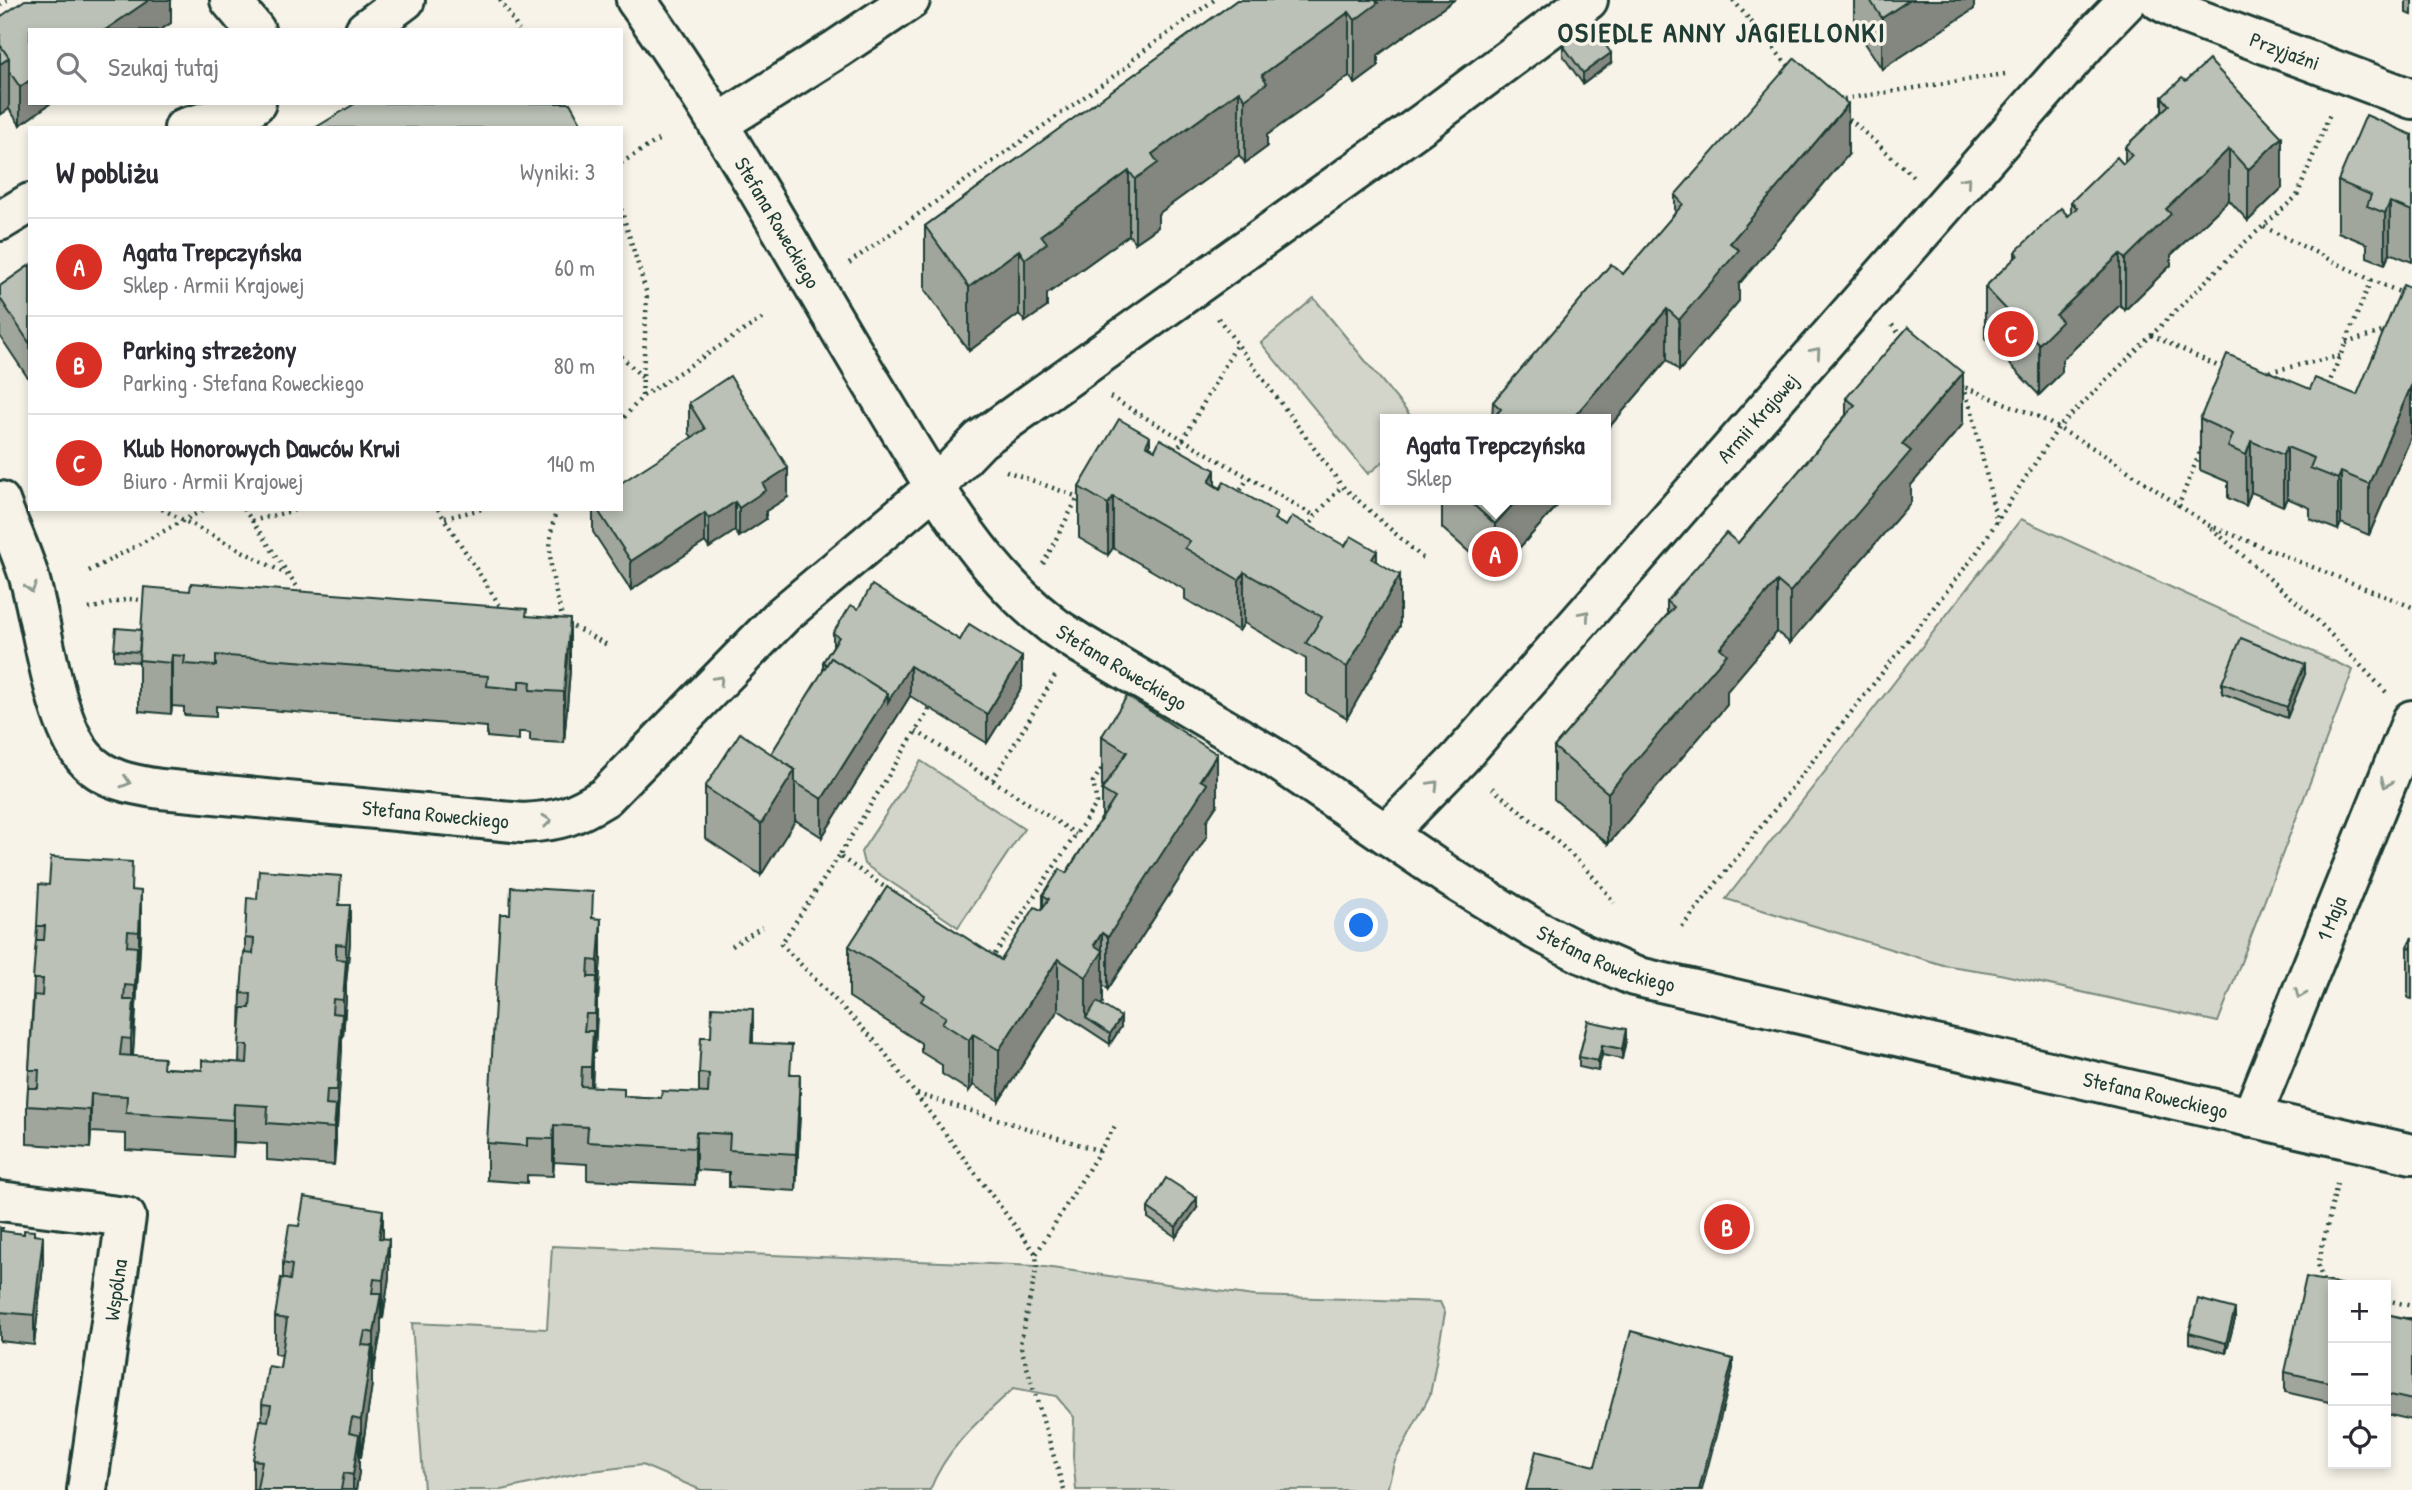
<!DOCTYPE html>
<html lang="pl">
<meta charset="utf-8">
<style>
:root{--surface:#fff;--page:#f2f2f3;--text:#2b2b33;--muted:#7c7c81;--line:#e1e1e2;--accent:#d93025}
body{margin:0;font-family:"Patrick Hand",sans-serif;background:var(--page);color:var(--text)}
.controls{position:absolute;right:21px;bottom:21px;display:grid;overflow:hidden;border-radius:0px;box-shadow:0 4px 10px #0003}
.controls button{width:63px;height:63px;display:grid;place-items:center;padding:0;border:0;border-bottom:2px solid var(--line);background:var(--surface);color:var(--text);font:35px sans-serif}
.you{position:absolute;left:1362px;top:926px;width:24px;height:24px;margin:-18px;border:5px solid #fff;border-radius:50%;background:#1a73e8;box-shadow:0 0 0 10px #1a73e833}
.badge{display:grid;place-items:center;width:46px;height:46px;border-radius:50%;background:var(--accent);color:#fff;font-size:23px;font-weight:700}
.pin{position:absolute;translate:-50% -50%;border:4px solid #fff;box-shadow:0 2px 7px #0006}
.popup{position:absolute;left:1380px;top:414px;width:231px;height:91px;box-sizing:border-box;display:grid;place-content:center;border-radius:0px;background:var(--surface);filter:drop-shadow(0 2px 5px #0005);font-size:23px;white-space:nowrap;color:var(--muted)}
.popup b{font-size:26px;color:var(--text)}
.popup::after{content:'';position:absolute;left:50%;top:100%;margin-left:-14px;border:14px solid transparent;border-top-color:var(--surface)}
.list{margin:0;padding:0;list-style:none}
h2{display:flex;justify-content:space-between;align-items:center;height:91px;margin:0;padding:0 28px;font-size:30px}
h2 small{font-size:23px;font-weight:400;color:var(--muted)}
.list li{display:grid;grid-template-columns:46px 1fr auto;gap:21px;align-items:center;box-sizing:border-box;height:98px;padding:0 28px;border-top:2px solid var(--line)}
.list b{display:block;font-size:26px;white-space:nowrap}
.list p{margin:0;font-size:23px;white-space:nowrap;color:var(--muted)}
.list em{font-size:23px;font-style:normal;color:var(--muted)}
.icon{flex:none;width:38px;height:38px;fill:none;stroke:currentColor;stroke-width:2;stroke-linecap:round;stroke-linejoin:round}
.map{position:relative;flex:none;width:2412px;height:1490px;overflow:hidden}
.search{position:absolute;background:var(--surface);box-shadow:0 4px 10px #0003;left:28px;top:28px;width:595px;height:77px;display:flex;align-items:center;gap:18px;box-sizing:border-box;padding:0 24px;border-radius:0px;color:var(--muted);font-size:26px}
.panel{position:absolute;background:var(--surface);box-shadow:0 4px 10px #0003;left:28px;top:126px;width:595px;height:385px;border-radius:0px}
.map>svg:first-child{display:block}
.green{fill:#d3d5ca;stroke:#79897f;stroke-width:2}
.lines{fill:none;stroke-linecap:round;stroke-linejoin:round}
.minor-casing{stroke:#1f3d34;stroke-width:44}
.path{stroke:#1f3d34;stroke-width:4.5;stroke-dasharray:2 5;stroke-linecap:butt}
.minor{stroke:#f7f3e8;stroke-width:38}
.wall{fill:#a1a69d;stroke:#1f3d34;stroke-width:2}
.shaded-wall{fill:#83877f;stroke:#1f3d34;stroke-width:2}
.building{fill:#bbc1b6;stroke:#1f3d34;stroke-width:2}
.oneway{stroke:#8b988e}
.labels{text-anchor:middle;stroke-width:7;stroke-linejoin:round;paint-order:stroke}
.street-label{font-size:21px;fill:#1f3d34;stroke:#f7f3e8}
.district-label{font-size:28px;font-weight:bold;letter-spacing:2px;fill:#1f3d34;stroke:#f7f3e8}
</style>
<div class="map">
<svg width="2412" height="1490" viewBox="0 0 2412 1490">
<rect width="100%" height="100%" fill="#f7f3e8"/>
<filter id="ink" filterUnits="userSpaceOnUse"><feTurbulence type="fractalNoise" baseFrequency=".0143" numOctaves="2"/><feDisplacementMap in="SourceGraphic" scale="14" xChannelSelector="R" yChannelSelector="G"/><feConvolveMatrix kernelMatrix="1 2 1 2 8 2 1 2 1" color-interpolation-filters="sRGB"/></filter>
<g filter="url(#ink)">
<g class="green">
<polygon points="1314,298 1413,419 1385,419 1385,460 1368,474 1261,343"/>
<polygon points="2021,519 2353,670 2218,1022 1995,973 1943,965 1726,899"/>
<polygon points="921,761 1024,829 958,927 864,864 861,852"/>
<path d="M552,1246L1037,1266L1254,1296L1440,1302L1445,1313L1430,1395L1394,1463L1387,1490H1076L1073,1456L1074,1417L1056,1396L1014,1388C981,1419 947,1446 930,1490H701L642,1465L583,1472L502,1490H424L412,1323L547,1329Z"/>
</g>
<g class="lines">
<g class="minor-casing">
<g id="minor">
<polyline points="230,0 255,30"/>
<path id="s1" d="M636,0C724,122 795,257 873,385C923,466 973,564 1050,623C1059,631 1071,637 1081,644L1274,758L1451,878L1536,930L1583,954L1634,976L2412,1154"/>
<path id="s2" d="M2159,0L2187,15L2412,99"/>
<polyline points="365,30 405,0"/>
<polyline points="718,124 837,49 910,0"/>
<polyline points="184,128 246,110 256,103"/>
<polyline points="0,221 30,203"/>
<path id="s3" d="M0,501C9,526 21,551 29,577C43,625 53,720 84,757C103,780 133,785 161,789L523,823C560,821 574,816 605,797L784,614L935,487L980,440L1426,121L1588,0"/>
<path id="s4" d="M1386,834L1460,758L2095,34L2128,0"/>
<path id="s5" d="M2251,1118L2412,720"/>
<polyline points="0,1201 126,1217 87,1490"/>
</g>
</g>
<g class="path">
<polyline points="500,0 519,30"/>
<polyline points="1733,0 1791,69"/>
<polyline points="0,5 7,0"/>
<polyline points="1837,100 2005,74"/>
<polyline points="1844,114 1914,177"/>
<polyline points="621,163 660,139"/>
<polyline points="621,209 647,294 642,397 621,421"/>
<polyline points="2264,227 2371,280 2412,297"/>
<polyline points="849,263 1128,66 1134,58 1214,0"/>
<polyline points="1218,318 1342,486 1426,561"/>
<polyline points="1892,325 1904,340"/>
<polyline points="2151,335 2224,369"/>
<polyline points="2346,343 2388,330"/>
<polyline points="621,356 643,378"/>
<polyline points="2263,373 2340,356"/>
<polyline points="1959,385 2037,416 2100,452 2208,525 2412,607"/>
<polyline points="1962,386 1972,411 1997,522"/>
<polyline points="2328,386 2371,280"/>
<polyline points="643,396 766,316"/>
<polyline points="1110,397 1315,516"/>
<polyline points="1176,452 1237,344"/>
<polyline points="1006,471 1078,497 1081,492"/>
<polyline points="1237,496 1248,478"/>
<polyline points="2178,507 2202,447"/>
<polyline points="162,509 288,575"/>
<polyline points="244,509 302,594"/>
<polyline points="438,509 502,609"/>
<path d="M557,509C543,550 553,581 563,621L609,646"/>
<polyline points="445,518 482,509"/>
<polyline points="252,521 299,509"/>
<polyline points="2211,528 2315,618 2386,692"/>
<polyline points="1308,529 1315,516 1342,486"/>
<polyline points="1043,564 1078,497"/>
<polyline points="89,571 205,509"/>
<polyline points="89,609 129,599 146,600"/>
<polyline points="916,731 1076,834"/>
<polyline points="993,780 1055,676"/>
<path d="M1492,788C1534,823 1582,857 1614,903"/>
<polyline points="839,856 781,944 878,1044 1036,1254"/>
<polyline points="889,890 839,856 930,708"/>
<polyline points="1682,927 1975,555 2058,428 2242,245 2297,196 2331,111"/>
<polyline points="732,946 762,927"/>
<polyline points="991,960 1097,803 1093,782 1105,764"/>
<polyline points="917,1094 1100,1151"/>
<polyline points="2333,1289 2324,1284 2318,1265 2337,1184"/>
<polyline points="2386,1300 2412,1306"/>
<polyline points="1064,1490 1020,1344 1037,1266 1036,1254 1117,1123"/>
</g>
<use href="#minor" class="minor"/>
</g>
<g class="wall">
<polygon points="171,0 171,23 160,30 30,30 30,103 51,103 20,125 9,109 0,115 0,17"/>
<polygon points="1237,0 1454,0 1378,55 1378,67 1355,84 1349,76 1267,135 1267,147 1245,163 1239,155 1158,214 1158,227 1147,235 1135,243 1129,235 1047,294 1047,307 1025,322 1019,314 969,351 925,290 925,226"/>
<polygon points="1854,0 1974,0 1974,9 1882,69 1854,26"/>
<polygon points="2406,0 2412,0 2412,15 2406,13"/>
<polygon points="1563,45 1611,63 1583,84 1563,56"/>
<polygon points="2162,97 2282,188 2248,221 2229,200 2171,255 2171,265 2125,310 2120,305 2062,360 2062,372 2039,395 1985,338 1985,287 2015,258 2015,252 2071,213 2071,202 2125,162 2125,147 2162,112"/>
<polygon points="2412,135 2412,262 2390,253 2385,264 2367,257 2367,244 2338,232 2338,181"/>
<polygon points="1848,155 1739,284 1739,301 1679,371 1667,360 1605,432 1605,419 1492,419 1493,402 1623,274 1675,214 1675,195"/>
<polygon points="30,265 30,381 0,336 0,286"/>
<polygon points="2412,289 2412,437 2411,437 2369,535 2341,523 2338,530 2310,519 2310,508 2287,498 2283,506 2251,492 2246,506 2228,498 2228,482 2200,470 2200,419 2357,395"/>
<polygon points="1846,398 1963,424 1911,485 1911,502 1790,643 1777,632 1727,691 1727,705 1608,844 1554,799 1554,747 1667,615 1667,601 1738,543 1846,415"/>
<polygon points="689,403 788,497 766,511 766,519 739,537 735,531 709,548 705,542 631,590 593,532 593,509 621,509 692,437 689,433"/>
<polygon points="1150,447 1286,526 1345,546 1377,562 1400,626 1347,718 1306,694 1306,659 1244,623 1239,631 1185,599 1185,590 1113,548 1108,555 1079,538 1079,487"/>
<polygon points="1442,500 1557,500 1557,506 1495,575 1442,528"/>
<polygon points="190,591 527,616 570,670 564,743 530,741 530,733 525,732 519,732 519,740 487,737 487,727 216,706 216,717 184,715 184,707 172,706 171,714 139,711 139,662 114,660 114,650"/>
<polygon points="858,609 1022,687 987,743 910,696 822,837 795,820 761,875 705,838 705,787 771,754 823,672 823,662 833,646 833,633"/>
<polygon points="2305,674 2287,718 2222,693 2222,683"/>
<polygon points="1102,736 1217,805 1207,820 1207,836 1108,989 1103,985 1103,1002 1102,1005 1121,1027 1110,1044 1058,1010 999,1101 973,1085 969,1091 942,1074 942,1065 921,1052 921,1043 849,997 849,946 1001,960 1041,910 1043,908 1043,895 1066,873 1102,817 1102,790 1104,788 1102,787"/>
<polygon points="132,890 141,929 133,1056 164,1068 202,1070 239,1063 241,993 245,953 245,938 341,905 350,942 346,983 346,998 343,1037 342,1037 337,1128 336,1128 334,1165 267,1160 267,1144 234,1142 233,1157 126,1150 126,1134 91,1132 90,1148 27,1144 27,1106 37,926"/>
<polygon points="593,919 601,956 598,999 597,999 595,1052 593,1052 592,1087 624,1096 661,1098 699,1093 699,1073 753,1043 792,1074 800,1112 796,1191 729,1187 729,1172 696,1170 695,1185 587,1180 587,1164 554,1162 553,1176 527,1175 527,1183 487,1180 487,1143"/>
<polygon points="2412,937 2412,999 2408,998 2408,947"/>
<polygon points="1588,1021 1626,1040 1622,1059 1602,1055 1598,1071 1579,1067 1579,1057"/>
<polygon points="1148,1208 1197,1208 1176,1237 1148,1218"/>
<polygon points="0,1228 3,1232 34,1235 43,1266 34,1345 0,1341"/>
<polygon points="383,1239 389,1277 383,1318 381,1317 381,1331 374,1370 372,1370 372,1384 361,1457 359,1457 359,1472 356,1490 253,1490 253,1460 262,1420 262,1404 280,1368 282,1355 275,1354 275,1317 283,1279 283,1263"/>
<polygon points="2333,1285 2333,1403 2285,1392 2285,1372"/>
<polygon points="2386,1314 2405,1318 2412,1318 2412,1420 2386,1414"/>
<polygon points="2235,1319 2226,1353 2189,1343 2189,1333"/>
</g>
<g class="shaded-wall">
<polygon points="149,0 171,0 171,23 160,30 105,30"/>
<polygon points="1372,0 1454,0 1378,55 1378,67 1355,84 1355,20"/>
<polygon points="1909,0 1974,0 1974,9 1882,69 1882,18"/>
<polygon points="1349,12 1349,76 1267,135 1267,147 1245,163 1245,99 1262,75"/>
<polygon points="1611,53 1611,63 1583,84 1583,73"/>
<polygon points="9,58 9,109 0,115 0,64"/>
<polygon points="30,80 30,103 51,103 20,125 20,87"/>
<polygon points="1239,91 1239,155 1158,214 1158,227 1135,243 1135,179 1152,154"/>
<polygon points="1848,104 1848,155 1739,284 1739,301 1679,371 1679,320 1730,243"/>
<polygon points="2282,137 2282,188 2248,221 2248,170"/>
<polygon points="2229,149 2229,200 2171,255 2171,265 2125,310 2125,259 2166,209"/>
<polygon points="1129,171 1129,235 1047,294 1047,307 1025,322 1025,259 1041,235"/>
<polygon points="2390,202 2390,253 2385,264 2385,213"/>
<polygon points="1019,250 1019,314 969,351 969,287"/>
<polygon points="2120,254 2120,305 2062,360 2062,372 2039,395 2039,344 2056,315"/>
<polygon points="1667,309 1667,360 1605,432 1605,419 1572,419"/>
<polygon points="1963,373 1963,424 1911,485 1911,502 1790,643 1790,592 1902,444"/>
<polygon points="2411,386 2411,437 2369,535 2369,484"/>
<polygon points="1150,437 1150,488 1146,445"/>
<polygon points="2251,441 2251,492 2246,506 2246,455"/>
<polygon points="2287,447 2287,498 2283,506 2283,455"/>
<polygon points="788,468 788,497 766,511 766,519 739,537 739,508 763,484"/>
<polygon points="1215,470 1215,521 1209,482"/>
<polygon points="2341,472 2341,523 2338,530 2338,479"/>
<polygon points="1113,497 1113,548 1108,555 1108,504"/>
<polygon points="1517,500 1557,500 1557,506 1495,575 1495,524"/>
<polygon points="735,502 735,531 709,548 709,519"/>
<polygon points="705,513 705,542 631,590 631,561"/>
<polygon points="1377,551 1377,602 1372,559"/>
<polygon points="1244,572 1244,623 1239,631 1239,580"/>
<polygon points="1400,575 1400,626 1347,718 1347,667"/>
<polygon points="1777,581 1777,632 1727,691 1727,705 1608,844 1608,793 1720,648"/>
<polygon points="570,619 570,670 564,743 564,692"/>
<polygon points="172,655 172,706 171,714 171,663"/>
<polygon points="1022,657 1022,687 987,743 987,714"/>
<polygon points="2305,664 2305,674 2287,718 2287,707"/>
<polygon points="910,666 910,696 822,837 822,799 888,694"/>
<polygon points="1217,754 1217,805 1207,820 1207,836 1108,989 1108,937"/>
<polygon points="795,770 795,821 761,875 761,824"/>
<polygon points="141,891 141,929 139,970 139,932"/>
<polygon points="350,905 350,942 346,983 346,945"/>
<polygon points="601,919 601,956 598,999 598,961"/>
<polygon points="1102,933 1102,953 1103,951 1103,1002 1091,1021 1086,1018 1086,977 1094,945"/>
<polygon points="137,947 137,984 135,1024 135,986"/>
<polygon points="1058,959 1058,1010 999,1101 999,1050"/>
<polygon points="346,960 346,998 343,1037 343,1000"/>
<polygon points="597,977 597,1015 595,1052 595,1014"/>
<polygon points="134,1000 134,1038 131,1076 131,1039"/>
<polygon points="753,1009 753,1047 751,1043"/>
<polygon points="342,1014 342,1051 337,1128 337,1090"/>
<polygon points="1121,1017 1121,1027 1110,1044 1110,1034"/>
<polygon points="1626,1029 1626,1040 1622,1059 1622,1049"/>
<polygon points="593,1031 593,1069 591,1105 591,1067"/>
<polygon points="973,1034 973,1085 969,1091 969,1040"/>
<polygon points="1602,1045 1602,1055 1598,1071 1598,1061"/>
<polygon points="800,1074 800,1112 796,1191 796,1154"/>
<polygon points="91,1094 91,1132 90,1148 90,1110"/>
<polygon points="234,1104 234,1142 233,1157 233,1120"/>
<polygon points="336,1106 336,1143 334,1165 334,1128"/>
<polygon points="554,1125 554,1162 553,1176 553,1139"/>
<polygon points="696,1132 696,1170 695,1185 695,1148"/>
<polygon points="1197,1198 1197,1208 1176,1237 1176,1227"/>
<polygon points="383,1210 383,1248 379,1238"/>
<polygon points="43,1236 43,1266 34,1345 34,1315"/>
<polygon points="389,1239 389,1277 383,1318 383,1280"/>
<polygon points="381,1293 381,1331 374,1370 374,1333"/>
<polygon points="2235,1309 2235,1319 2226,1353 2226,1343"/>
<polygon points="372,1346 372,1384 361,1457 361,1420"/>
<polygon points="1733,1359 1733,1369 1702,1490 1699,1490"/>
<polygon points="359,1435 359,1472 356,1490 353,1490 353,1475"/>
</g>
<g class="building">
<polygon points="25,0 149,0 105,30 30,30 30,80 20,87 9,71 9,58 0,45 0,17"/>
<polygon points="1237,0 1375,0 1378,3 1355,20 1349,12 1262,75 1267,83 1245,99 1239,91 1152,154 1158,163 1147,171 1135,179 1129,171 1041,235 1047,243 1025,259 1019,250 969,287 925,226"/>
<polygon points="1870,0 1909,0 1882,18"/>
<polygon points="1591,24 1611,53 1583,73 1563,45"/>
<polygon points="0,45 9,58 0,64"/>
<polygon points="1795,58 1848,104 1730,243 1739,250 1679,320 1667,309 1572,419 1492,419 1501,409 1493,402 1611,264 1623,274 1683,204 1675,195"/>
<polygon points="2209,60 2282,137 2248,170 2229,149 2166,209 2171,214 2125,259 2120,254 2056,315 2062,321 2039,344 1985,287 2018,255 2015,252 2061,208 2068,216 2077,208 2071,202 2117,157 2123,164 2132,155 2125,147 2169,105 2162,97 2182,78 2186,81"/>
<polygon points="356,103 570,103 584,128 315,128"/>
<polygon points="2366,115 2412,135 2412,211 2390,202 2385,213 2367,206 2371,195 2338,181"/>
<polygon points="30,265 30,344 0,298 0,286"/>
<polygon points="2403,285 2412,289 2412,386 2411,386 2369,484 2341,472 2338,479 2310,468 2314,458 2287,447 2283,455 2251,441 2246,455 2228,447 2233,434 2200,419 2227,354 2310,389 2315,378 2357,395"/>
<polygon points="1908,327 1963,373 1902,444 1911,451 1790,592 1777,581 1720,648 1727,654 1608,793 1554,747 1674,607 1667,601 1726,533 1738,543 1855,405 1846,398"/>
<polygon points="730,376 788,468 763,484 766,490 739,508 735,502 709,519 705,513 631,561 597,509 621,509 621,483 705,429 689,403"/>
<polygon points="1119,419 1150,437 1146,445 1155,450 1160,439 1215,470 1209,482 1220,489 1224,482 1277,513 1274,519 1286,526 1292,516 1345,546 1351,536 1377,551 1372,559 1400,575 1347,667 1306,643 1322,617 1244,572 1239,580 1185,548 1190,541 1113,497 1108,504 1079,487"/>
<polygon points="1468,500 1517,500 1495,524"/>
<polygon points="191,583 527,609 526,616 570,619 564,692 530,690 531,682 525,681 519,681 519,689 487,686 488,676 216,655 216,666 184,664 185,656 172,655 171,663 139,660 144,587 190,591"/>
<polygon points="872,585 960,640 969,624 1022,657 987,714 910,666 888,702 888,694 831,658 827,665 823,662 839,637 833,633 851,605 858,609"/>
<polygon points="116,628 141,630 139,652 114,650"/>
<polygon points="2241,638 2305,664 2287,707 2222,683"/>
<polygon points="831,658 888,694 822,799 795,782 795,770 771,754"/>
<polygon points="1127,696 1217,754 1200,780 1207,784 1108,937 1102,933 1094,945 1103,951 1086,977 1058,959 999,1050 973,1034 969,1040 942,1023 946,1017 921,1001 925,995 849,946 887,887 1001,960 1035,907 1041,910 1049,899 1043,895 1060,869 1066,873 1115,798 1102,790 1127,752 1102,736"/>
<polygon points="740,733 795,770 761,824 705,787"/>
<polygon points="51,857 132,862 131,890 141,891 139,932 128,931 127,946 137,947 135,986 125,985 124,1000 134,1000 131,1039 122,1038 120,1055 164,1058 163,1068 202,1070 202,1060 247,1063 248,1045 239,1045 242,1008 250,1008 251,994 241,993 244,953 253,954 254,939 245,938 247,898 257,899 259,870 341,876 339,905 350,905 346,945 336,944 336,959 346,960 343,1000 333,999 332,1013 342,1014 337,1090 327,1090 326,1105 336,1106 334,1128 267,1123 268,1106 234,1104 233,1120 126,1113 127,1096 91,1094 90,1110 27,1106 28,1088 38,1088 39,1070 29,1070 34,995 42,996 43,979 33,979 36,940 44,940 45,926 37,926 39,884 49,885"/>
<polygon points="511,887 593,892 592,918 601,919 598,961 589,960 588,977 597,977 595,1014 586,1014 584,1031 593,1031 591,1067 582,1067 581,1086 624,1088 624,1096 661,1098 662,1091 708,1093 709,1074 699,1073 701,1037 711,1037 712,1007 753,1009 751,1043 792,1045 790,1074 800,1074 796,1154 729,1150 730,1134 696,1132 695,1148 587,1142 588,1127 554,1125 553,1139 527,1138 527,1146 487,1143 500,914 510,914"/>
<polygon points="2412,937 2412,948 2408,947"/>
<polygon points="1097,1002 1121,1017 1110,1034 1086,1018"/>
<polygon points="1588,1021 1626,1029 1622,1049 1602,1045 1598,1061 1579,1057"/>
<polygon points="1166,1178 1197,1198 1176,1227 1148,1208"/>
<polygon points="304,1197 383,1210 379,1238 389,1239 383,1280 374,1279 372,1293 381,1293 374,1333 365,1331 362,1345 372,1346 361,1420 352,1418 349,1433 359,1435 353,1475 344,1473 341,1490 262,1490 257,1489 262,1461 253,1460 260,1420 268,1421 271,1405 262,1404 268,1366 280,1368 287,1319 275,1317 281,1278 290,1280 292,1265 283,1263 289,1225 299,1226"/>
<polygon points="0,1228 3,1228 2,1231 24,1234 24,1230 34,1231 34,1235 43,1236 34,1315 0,1312"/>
<polygon points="2306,1277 2344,1285 2333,1285 2333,1383 2285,1372"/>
<polygon points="2198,1299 2235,1309 2226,1343 2189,1333"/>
<polygon points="2386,1314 2412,1320 2412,1400 2386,1394"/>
<polygon points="1631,1331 1733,1359 1699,1490 1526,1490 1536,1451 1595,1466"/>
</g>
<defs><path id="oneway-chevron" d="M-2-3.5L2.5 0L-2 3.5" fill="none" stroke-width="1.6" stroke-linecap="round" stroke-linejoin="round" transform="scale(1.75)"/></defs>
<g class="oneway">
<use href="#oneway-chevron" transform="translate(1966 181) rotate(-49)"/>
<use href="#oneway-chevron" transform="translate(1816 352) rotate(-49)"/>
<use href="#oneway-chevron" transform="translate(31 588) rotate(76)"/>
<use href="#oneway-chevron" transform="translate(1585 615) rotate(-49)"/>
<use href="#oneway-chevron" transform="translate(719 680) rotate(-46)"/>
<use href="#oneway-chevron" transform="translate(126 782) rotate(17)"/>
<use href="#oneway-chevron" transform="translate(2386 783) rotate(112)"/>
<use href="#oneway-chevron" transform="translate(1434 785) rotate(-46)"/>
<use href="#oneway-chevron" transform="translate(547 821) rotate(-6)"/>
<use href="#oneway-chevron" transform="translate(2300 994) rotate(112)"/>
</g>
</g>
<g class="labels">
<g class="street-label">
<text dy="7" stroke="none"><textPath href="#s2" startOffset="136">Przyjaźni</textPath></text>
<text dy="7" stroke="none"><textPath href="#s1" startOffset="264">Stefana Roweckiego</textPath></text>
<text dy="7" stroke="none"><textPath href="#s4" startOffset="558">Armii Krajowej</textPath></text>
<text dy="7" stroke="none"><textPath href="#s1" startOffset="835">Stefana Roweckiego</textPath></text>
<text dy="7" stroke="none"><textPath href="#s3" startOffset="632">Stefana Roweckiego</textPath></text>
<text dy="7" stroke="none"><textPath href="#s5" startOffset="215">1 Maja</textPath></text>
<text dy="7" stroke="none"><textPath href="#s1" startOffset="1402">Stefana Roweckiego</textPath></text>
<text dy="7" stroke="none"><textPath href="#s1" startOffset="1969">Stefana Roweckiego</textPath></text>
<text transform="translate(116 1290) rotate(-82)" y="7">Wspólna</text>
</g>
<g class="district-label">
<text x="1722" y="42">OSIEDLE ANNY JAGIELLONKI</text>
</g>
</g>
</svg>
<div class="controls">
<button>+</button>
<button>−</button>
<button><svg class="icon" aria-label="locate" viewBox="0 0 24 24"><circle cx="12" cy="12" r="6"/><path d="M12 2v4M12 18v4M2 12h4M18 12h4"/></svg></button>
</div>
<div class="you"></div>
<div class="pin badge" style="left:1495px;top:554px">A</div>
<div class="popup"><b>Agata Trepczyńska</b>Sklep</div>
<div class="pin badge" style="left:1727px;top:1227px">B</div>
<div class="pin badge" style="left:2011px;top:334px">C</div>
<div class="search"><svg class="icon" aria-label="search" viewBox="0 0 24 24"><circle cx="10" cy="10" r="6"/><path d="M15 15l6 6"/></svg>Szukaj tutaj</div>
<section class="panel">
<h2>W pobliżu<small>Wyniki: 3</small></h2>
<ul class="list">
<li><span class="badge">A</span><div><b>Agata Trepczyńska</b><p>Sklep · Armii Krajowej</p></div><em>60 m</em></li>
<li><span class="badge">B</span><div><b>Parking strzeżony</b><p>Parking · Stefana Roweckiego</p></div><em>80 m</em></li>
<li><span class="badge">C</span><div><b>Klub Honorowych Dawców Krwi</b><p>Biuro · Armii Krajowej</p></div><em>140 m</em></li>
</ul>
</section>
</div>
